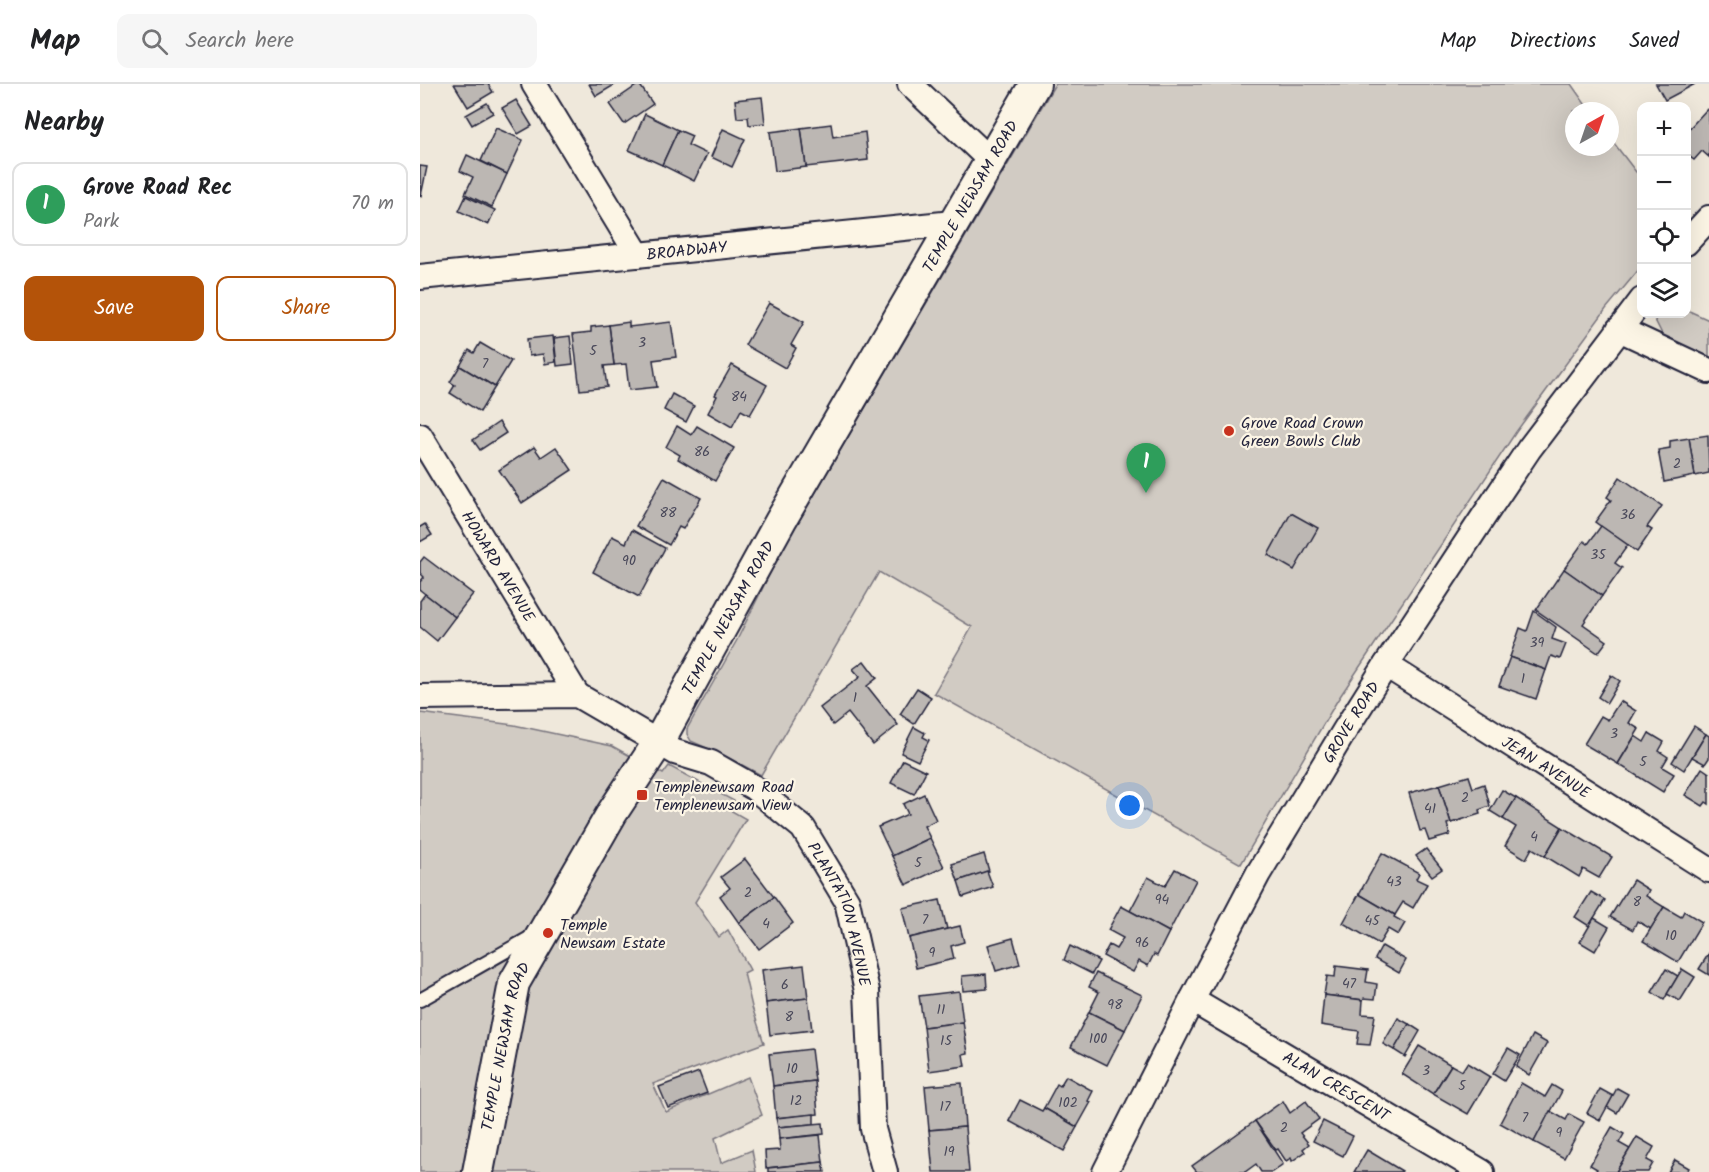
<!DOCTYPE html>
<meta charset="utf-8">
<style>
:root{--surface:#fff;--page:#f6f6f6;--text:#202124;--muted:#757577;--line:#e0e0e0;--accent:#b45309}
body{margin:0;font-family:Kalam,sans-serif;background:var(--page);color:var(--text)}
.controls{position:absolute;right:18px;top:18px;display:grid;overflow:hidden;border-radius:12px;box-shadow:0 6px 24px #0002}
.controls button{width:54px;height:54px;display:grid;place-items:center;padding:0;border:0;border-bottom:2px solid var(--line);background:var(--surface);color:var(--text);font:30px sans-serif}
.compass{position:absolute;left:1145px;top:18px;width:54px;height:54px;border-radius:50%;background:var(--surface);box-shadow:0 6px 24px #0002;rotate:40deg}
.you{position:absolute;left:710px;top:722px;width:21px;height:21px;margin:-15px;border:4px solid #fff;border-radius:50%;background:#1a73e8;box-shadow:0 0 0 9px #1a73e833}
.badge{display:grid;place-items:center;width:39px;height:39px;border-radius:50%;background:var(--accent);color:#fff;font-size:20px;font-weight:700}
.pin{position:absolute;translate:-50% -50px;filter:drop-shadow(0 2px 3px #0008)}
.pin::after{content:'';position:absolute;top:32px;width:21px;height:18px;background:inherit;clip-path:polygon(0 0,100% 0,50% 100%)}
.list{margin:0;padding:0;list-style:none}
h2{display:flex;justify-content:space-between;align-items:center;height:78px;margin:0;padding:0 24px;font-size:26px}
h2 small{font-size:20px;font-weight:400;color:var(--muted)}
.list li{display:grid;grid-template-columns:39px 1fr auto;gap:18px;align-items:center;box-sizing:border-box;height:84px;margin:0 12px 12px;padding:0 12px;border:2px solid var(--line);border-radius:12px}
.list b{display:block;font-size:22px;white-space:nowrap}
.list p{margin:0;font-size:20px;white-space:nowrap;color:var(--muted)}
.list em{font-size:20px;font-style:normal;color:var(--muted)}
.actions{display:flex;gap:12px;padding:18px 24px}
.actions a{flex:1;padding:14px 0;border:2px solid var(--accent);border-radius:12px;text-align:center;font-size:21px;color:var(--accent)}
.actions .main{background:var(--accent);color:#fff}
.icon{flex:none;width:33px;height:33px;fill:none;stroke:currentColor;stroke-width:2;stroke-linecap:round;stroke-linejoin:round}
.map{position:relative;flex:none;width:1289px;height:1088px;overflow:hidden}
header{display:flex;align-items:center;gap:36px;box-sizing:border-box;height:84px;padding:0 30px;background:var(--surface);border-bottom:2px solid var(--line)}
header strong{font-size:28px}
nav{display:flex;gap:33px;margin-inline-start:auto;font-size:21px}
.search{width:420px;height:54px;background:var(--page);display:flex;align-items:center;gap:15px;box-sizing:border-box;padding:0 21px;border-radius:12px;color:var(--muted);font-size:22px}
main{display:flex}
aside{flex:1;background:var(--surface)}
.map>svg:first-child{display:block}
.green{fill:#d1cbc3;stroke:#7a767f;stroke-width:1.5}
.building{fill:#bcb7b3;stroke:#22223b;stroke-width:1.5}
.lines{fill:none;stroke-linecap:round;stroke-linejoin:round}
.service-casing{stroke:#22223b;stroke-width:16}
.minor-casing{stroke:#22223b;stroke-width:28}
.tertiary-casing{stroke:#22223b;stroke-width:34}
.service{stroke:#fcf5e5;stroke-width:12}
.minor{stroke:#fcf5e5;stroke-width:24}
.tertiary{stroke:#fcf5e5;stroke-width:30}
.poi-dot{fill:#c8321e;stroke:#fcf5e5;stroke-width:2}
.labels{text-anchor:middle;stroke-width:4.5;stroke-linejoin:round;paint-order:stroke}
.number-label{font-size:14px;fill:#484759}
.street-label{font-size:16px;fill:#22223b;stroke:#fcf5e5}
.poi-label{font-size:16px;fill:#22223b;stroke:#fcf5e5;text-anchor:start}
</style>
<header>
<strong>Map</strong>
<div class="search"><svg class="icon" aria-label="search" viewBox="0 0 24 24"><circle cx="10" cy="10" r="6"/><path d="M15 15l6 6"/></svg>Search here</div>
<nav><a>Map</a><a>Directions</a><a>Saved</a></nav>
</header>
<main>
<aside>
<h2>Nearby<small></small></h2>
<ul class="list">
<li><span class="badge" style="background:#2e9e5b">1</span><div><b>Grove Road Rec</b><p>Park</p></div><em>70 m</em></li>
</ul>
<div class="actions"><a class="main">Save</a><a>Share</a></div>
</aside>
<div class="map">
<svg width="1289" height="1088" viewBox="0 0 1289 1088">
<rect width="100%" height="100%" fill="#efe8db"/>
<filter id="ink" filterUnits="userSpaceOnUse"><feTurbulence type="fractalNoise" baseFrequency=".0167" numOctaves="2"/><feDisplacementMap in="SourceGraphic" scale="12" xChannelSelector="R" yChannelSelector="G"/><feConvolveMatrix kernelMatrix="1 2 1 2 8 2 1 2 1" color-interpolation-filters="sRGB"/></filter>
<g filter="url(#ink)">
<g class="green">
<polygon points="635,0 1151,0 1170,27 1154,27 1154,63 1190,63 1190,54 1216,88 1221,92 1221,183 1186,225 1096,348 917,617 821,780 514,609 552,543 459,488 341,691 307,673 271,657 267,650 267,645 317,556 360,469"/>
<polygon points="1267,226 1289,236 1289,273 1243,252 1232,230 1266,230"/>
<polygon points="0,629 94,641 192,662 243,690 249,682 314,717 310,726 326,735 275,818 299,853 308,846 330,886 324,889 332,923 344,959 233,1000 246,1028 328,993 342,1031 295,1054 301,1079 332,1066 336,1088 0,1088"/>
</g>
<g class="building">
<polygon points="34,0 68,0 73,8 48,23"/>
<polygon points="169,0 196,0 176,12"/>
<polygon points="219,0 233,20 204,40 190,20"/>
<polygon points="1236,0 1275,0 1245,16"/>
<polygon points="342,13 345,39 329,41 328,33 317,34 315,16"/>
<polygon points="96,16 112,42 98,50 82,24"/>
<polygon points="67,19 73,29 52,41 46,31"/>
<polygon points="1287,25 1289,27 1289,73 1282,67 1274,76 1266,70 1266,48"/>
<polygon points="225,30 258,46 242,81 209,66"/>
<polygon points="411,40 413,53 445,48 448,76 386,83 381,44"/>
<polygon points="76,44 103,56 87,90 61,77"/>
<polygon points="381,44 386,83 355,87 350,48"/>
<polygon points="303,45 325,55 312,83 291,73"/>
<polygon points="258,46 272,52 268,61 287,70 274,97 242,81"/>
<polygon points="47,71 87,90 72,123 45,110 53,93 40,87"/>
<polygon points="0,82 7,83 1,112 0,112"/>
<polygon points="46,112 75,126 68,141 39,127"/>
<polygon points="349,219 384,238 371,261 376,264 365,284 325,261"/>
<polygon points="209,238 209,243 251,238 256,273 233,276 237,303 209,306 206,280 194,281 189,241"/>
<polygon points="189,241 194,281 184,282 187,303 160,306 153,250 171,248 171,243"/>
<polygon points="133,252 136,278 125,280 123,270 109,272 107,255"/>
<polygon points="150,252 153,280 137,282 134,254"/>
<polygon points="60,259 91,277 75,303 40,282 49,266 54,269"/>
<polygon points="312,281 347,301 330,331 321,326 312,343 288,329 297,312 295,311"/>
<polygon points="40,282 75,303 60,328 30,309 35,301 30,298"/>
<polygon points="252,310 274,322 266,338 244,326"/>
<polygon points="79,338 86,349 60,366 53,356"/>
<polygon points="257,342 271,351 277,342 314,364 295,397 258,375 260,371 246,363"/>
<polygon points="1288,351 1289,389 1275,392 1269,354"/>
<polygon points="1269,354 1275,392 1244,398 1238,366 1250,364 1250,357"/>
<polygon points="114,363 121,373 136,363 152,386 102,419 79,386"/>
<polygon points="244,393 281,414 263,445 259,443 249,461 216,442"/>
<polygon points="1200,393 1242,422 1227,443 1232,446 1217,468 1175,438 1191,416 1187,413"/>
<polygon points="871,429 898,444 874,486 848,471"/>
<polygon points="5,440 12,451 0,458 0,443"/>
<polygon points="1181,442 1208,461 1195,479 1202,484 1182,512 1144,485 1164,457 1168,460"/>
<polygon points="212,446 245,464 219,513 173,488 192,452 206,459"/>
<polygon points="4,473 53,510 35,533 0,506 0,498 4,493 0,489 0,478"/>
<polygon points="1144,485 1182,512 1163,540 1187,557 1178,569 1116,526"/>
<polygon points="5,510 35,533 17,557 0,543 0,517"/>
<polygon points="1114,527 1136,543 1132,555 1146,560 1140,575 1131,572 1126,586 1090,573 1100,544 1107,547"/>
<polygon points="1090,573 1126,586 1116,615 1079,602"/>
<polygon points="444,577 457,594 447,602 478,641 453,661 428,629 413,641 400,624 440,593 433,585"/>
<polygon points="1191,591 1200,597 1187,619 1178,613"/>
<polygon points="497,604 511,613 494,640 480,630"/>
<polygon points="1200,617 1216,627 1209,639 1219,645 1198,680 1164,660 1181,632 1188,636"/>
<polygon points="1274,642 1286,650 1264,686 1252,678"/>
<polygon points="494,643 505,649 503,653 509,656 498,677 481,669"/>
<polygon points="1229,649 1244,658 1239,667 1248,673 1242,683 1254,690 1243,708 1198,680 1215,652 1224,658"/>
<polygon points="1286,650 1289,652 1289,674 1285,680 1272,673"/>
<polygon points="483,676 506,687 494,710 471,699"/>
<polygon points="1282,684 1289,689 1289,720 1286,718 1283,722 1265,711"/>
<polygon points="1049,692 1053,704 1064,700 1070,722 1059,726 1060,730 1031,739 1019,701"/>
<polygon points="1019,701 1031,739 1027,740 1030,751 1009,757 1005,746 1000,747 989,709"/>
<polygon points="1082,706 1096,714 1083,735 1070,727"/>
<polygon points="504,710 516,736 504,742 510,754 472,772 458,743 488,730 483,720"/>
<polygon points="1096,714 1142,743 1125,772 1112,764 1106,775 1085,762 1096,743 1083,735"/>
<polygon points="1142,743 1192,773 1179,794 1163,785 1159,793 1125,772"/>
<polygon points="510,754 524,783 486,801 472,772"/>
<polygon points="1006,765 1022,785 1012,792 996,772"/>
<polygon points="962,769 999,789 996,795 1007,800 993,824 983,818 975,831 939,810"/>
<polygon points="564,770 569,787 538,797 532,780"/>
<polygon points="325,775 354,813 319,839 300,812 310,804 301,793"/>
<polygon points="755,785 776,796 749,848 710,827 728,793 745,802"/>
<polygon points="567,787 573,803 543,813 538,797"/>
<polygon points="1213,796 1229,806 1226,812 1244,823 1231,845 1217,837 1213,846 1190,833"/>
<polygon points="1171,808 1185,816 1169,842 1155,833"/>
<polygon points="939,810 975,831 974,833 985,839 978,851 968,845 959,860 923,839"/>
<polygon points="354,813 373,839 339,865 319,839"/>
<polygon points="520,816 527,845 489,854 482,824"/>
<polygon points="701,822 749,848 737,872 734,870 728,882 719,877 713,888 683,872 689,861 696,865 703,854 688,846"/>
<polygon points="1244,823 1261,833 1264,827 1282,838 1258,878 1223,857"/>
<polygon points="1174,834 1189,843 1175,867 1160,858"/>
<polygon points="540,842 544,858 531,862 534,875 496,884 489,854"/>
<polygon points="593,854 600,880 576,887 568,861"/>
<polygon points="650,862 679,877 672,890 644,876"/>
<polygon points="962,862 986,876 979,889 955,875"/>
<polygon points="1289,869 1289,891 1279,885"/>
<polygon points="384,881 388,914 346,919 342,886"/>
<polygon points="916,882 948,886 946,898 957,900 955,915 944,914 943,916 904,911 907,892 915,893"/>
<polygon points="1246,885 1258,892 1244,916 1232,908"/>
<polygon points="1262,885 1275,893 1260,917 1247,910"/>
<polygon points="676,889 722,911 705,946 669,928 679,908 669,903"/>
<polygon points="566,890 567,905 543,907 542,892"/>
<polygon points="539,907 543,938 504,943 499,912"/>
<polygon points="904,911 943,916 942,930 955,931 950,961 937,960 939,947 901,941"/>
<polygon points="388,914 392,946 350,951 346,919"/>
<polygon points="669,928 705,946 687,981 651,963"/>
<polygon points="978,934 989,940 974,966 963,960"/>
<polygon points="543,938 548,969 543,970 545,982 509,987 504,943"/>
<polygon points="989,940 1000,947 985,973 974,966"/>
<polygon points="1113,951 1127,959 1109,991 1096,983"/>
<polygon points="999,962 1031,981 1013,1010 982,990"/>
<polygon points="1088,964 1100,971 1084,997 1073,990"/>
<polygon points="391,965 395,997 353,1002 349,970"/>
<polygon points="1047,979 1070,993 1048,1030 1013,1010 1031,981 1042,987"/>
<polygon points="279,988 287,1009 248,1024 239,1003"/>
<polygon points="646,992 673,1007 668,1017 671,1018 657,1043 624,1024 637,1000 640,1002"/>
<polygon points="395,997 398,1030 356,1034 353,1002"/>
<polygon points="542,999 545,1043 509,1046 505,1002"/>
<polygon points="1101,999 1125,1013 1132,1001 1142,1007 1114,1058 1080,1039"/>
<polygon points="1197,1004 1208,1010 1197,1029 1187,1023"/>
<polygon points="1180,1005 1193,1012 1180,1036 1167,1029"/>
<polygon points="600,1016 622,1027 624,1024 657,1043 644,1067 589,1037"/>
<polygon points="863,1017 870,1029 886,1017 899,1035 880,1049 889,1060 883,1065 885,1068 872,1077 871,1074 866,1077 858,1065 856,1066 835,1037"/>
<polygon points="1130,1027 1146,1036 1149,1030 1164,1038 1144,1074 1114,1058"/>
<polygon points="394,1030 394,1040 358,1043 356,1034"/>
<polygon points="835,1037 863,1080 852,1088 841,1088 836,1080 825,1088 777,1088 772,1082"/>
<polygon points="903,1037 933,1052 923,1072 893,1057"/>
<polygon points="403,1039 404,1050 359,1055 358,1043"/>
<polygon points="545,1043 549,1088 513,1088 509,1046"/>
<polygon points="1192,1043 1204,1050 1199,1059 1210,1065 1196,1088 1175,1088 1177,1085 1170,1081"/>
<polygon points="400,1051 403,1078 346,1084 345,1067 360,1066 359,1055"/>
<polygon points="1217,1053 1234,1063 1227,1076 1233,1079 1228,1088 1196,1088"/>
<polygon points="947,1066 982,1087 981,1088 934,1088"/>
<polygon points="1255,1076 1269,1084 1266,1088 1248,1088"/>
<polygon points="403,1078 405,1088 348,1088 348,1084"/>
</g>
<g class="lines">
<g class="service-casing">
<polyline id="service" points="0,916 111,853"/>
</g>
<g class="minor-casing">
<g id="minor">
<polyline points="114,0 218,171"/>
<polyline points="490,0 570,76"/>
<polyline points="1266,159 1289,134"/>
<path id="s1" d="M0,193L533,139"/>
<polyline points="1199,245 1289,287"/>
<path id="s2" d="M0,352L157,611"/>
<path id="s3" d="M966,581L1289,786"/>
<path id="s4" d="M0,613L157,611L255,668L291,679L333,703L383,744L427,817L447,907L453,1045L465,1088"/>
<path id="s5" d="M772,916L1062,1088"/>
<path id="s6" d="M685,1088L772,916L838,790L925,646L966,581L1066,429L1109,365L1222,216"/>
</g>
</g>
<g class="tertiary-casing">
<g id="tertiary">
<path id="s7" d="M58,1088L94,899L192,729L238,659L361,436L615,0"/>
</g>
</g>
<use href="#service" class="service"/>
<use href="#minor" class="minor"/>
<use href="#tertiary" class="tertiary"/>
</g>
</g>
<g class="poi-dot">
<circle cx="809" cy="347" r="6"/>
<rect x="216" y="705" width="12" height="12" rx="3"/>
<circle cx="128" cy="849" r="6"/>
</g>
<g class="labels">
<g class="number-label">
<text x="222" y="263">3</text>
<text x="173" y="271">5</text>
<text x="65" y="284">7</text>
<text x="319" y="317">84</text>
<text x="282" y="372">86</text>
<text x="1257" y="384">2</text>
<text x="248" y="433">88</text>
<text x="1208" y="435">36</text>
<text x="1178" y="475">35</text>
<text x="209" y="481">90</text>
<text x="1117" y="563">39</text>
<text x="1103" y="599">1</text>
<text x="435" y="618">1</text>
<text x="1194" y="654">3</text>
<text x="1223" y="682">5</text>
<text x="1045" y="718">2</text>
<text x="1010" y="729">41</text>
<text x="1114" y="757">4</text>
<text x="498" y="783">5</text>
<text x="974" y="802">43</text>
<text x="328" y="813">2</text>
<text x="742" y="820">94</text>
<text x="1217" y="822">8</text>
<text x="505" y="840">7</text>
<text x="952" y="841">45</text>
<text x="346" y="844">4</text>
<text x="1251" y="856">10</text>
<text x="722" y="863">96</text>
<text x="512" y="873">9</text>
<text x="929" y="904">47</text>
<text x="365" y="905">6</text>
<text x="695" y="925">98</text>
<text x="521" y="930">11</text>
<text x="369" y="937">8</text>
<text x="678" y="959">100</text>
<text x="526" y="961">15</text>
<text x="372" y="989">10</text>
<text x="1006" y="991">3</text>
<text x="1042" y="1006">5</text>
<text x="376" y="1021">12</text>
<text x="648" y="1023">102</text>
<text x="525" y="1027">17</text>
<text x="1105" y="1038">7</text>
<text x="864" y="1048">2</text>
<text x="1139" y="1053">9</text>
<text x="529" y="1072">19</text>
</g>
<g class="street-label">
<text dy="6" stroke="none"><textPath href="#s7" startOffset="1102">TEMPLE NEWSAM ROAD</textPath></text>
<text dy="6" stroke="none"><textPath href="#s1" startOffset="268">BROADWAY</textPath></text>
<text dy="6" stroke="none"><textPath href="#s2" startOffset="152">HOWARD AVENUE</textPath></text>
<text dy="6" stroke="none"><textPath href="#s7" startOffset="616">TEMPLE NEWSAM ROAD</textPath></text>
<text dy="6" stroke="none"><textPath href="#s6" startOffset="513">GROVE ROAD</textPath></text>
<text dy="6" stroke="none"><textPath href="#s3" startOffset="190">JEAN AVENUE</textPath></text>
<text dy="6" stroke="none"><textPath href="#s4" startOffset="516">PLANTATION AVENUE</textPath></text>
<text dy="6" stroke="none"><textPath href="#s7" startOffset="129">TEMPLE NEWSAM ROAD</textPath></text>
<text dy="6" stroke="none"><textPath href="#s5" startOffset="168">ALAN CRESCENT</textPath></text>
</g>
<g class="poi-label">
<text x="821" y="344">Grove Road Crown<tspan x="821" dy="18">Green Bowls Club</tspan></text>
<text x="234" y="708">Templenewsam Road<tspan x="234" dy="18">Templenewsam View</tspan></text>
<text x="140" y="846">Temple<tspan x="140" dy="18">Newsam Estate</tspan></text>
</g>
</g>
</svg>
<div class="controls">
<button>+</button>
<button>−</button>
<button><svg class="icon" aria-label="locate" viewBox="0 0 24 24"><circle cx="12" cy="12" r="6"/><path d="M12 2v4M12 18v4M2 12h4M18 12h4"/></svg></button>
<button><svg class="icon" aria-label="layers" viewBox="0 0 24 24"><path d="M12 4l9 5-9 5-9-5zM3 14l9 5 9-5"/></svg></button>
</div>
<svg class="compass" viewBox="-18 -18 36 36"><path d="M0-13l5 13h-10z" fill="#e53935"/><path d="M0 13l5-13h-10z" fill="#757577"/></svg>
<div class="you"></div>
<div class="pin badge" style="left:726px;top:409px;background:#2e9e5b">1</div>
</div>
</main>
